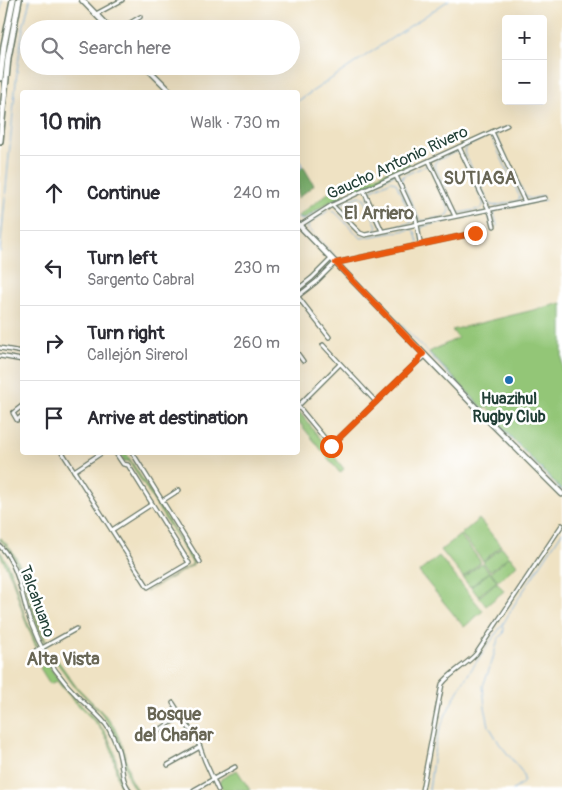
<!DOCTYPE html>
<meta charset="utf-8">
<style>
:root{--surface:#fff;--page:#f2f2f3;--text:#2b2b33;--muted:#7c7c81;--line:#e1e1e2}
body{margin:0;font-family:Pangolin,sans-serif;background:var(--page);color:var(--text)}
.controls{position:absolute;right:15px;top:15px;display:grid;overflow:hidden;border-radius:5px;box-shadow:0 5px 20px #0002}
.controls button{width:45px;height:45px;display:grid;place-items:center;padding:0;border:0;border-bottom:1px solid var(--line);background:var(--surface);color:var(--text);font:25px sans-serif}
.stop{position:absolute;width:15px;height:15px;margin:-11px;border:4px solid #ea580c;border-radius:50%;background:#fff}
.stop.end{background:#ea580c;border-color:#fff;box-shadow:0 1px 5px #0008}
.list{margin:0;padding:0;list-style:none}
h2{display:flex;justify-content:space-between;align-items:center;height:65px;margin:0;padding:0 20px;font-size:21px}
h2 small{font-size:16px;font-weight:400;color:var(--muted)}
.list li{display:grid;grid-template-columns:32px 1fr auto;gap:15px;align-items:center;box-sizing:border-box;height:75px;padding:0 20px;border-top:1px solid var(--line)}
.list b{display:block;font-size:19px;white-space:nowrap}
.list p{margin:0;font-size:16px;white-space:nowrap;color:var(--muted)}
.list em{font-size:16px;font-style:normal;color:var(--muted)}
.icon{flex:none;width:28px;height:28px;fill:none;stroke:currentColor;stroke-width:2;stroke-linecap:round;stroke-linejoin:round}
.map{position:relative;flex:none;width:562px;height:790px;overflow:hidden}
.search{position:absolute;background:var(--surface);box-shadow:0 5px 20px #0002;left:20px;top:20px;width:280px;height:55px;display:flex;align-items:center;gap:12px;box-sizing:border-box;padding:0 18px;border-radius:28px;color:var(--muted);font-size:19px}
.panel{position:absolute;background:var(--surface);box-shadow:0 5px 20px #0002;left:20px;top:90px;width:280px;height:365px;border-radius:5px}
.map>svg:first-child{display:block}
.green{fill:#93c677;stroke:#598256}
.forest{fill:#76ab68;stroke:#4a744e}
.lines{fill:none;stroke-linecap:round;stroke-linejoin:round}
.stream{stroke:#66a5d8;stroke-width:1}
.minor-casing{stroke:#687766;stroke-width:5.5}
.secondary-casing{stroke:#687766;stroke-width:7}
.primary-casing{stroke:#687766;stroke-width:8}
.minor{stroke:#fff;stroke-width:3}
.secondary{stroke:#fff;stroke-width:4.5}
.primary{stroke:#fff;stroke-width:5}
.route{stroke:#ea580c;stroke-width:6}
.poi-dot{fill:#1f6fb2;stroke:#fff;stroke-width:2}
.labels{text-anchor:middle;stroke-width:5;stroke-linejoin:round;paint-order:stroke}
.street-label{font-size:16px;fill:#1f3d34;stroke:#fff}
.poi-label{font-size:16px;font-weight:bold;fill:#1f3d34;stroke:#fff}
.neighbourhood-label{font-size:18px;font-weight:bold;fill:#686655;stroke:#fff}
</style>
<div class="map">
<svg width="562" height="790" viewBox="0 0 562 790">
<rect width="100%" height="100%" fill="#fff"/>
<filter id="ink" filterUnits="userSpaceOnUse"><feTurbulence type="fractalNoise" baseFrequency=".02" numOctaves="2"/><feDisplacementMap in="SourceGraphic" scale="10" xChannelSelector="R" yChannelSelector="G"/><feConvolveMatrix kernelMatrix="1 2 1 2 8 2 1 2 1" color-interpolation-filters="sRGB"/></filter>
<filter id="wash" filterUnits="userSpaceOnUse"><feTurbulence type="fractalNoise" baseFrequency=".0096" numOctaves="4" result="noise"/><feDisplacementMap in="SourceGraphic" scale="20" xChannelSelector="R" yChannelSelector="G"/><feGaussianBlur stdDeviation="1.12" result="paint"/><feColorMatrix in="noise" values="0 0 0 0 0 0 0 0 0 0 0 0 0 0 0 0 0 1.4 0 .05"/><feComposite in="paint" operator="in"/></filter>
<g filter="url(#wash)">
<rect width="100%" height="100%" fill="#efe2c3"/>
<g class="green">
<polygon points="409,161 410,165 358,189 353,180 356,178 359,184"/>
<polygon points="340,184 342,187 339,189 344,195 326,204 303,219 300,218 298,216"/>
<polygon points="562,303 562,490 496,422 496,416 489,408 484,409 429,352 458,338 452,330"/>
<polygon points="298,410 344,469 340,473 298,421"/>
<polygon points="120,453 126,453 194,562 193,565 146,592 193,564 129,461 124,461"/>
<polygon points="479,519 501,546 483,561 461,534"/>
<polygon points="460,535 481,562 463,577 441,550"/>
<path d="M0,538C21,555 26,584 33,608C37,620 41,630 46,641L45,642C40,631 35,621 32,610C24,586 20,557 0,540Z"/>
<polygon points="502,547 509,556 490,571 483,562"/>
<path d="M0,551C12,569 17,589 23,610C27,622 32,634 38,646L36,647L25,620L12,578L0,554Z"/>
<polygon points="439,556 483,611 464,627 419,572"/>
<polygon points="510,556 517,565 498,581 491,572"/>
<polygon points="482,563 489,572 470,587 463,578"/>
<polygon points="490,572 497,581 478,596 471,587"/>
<polygon points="497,582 504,591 486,606 479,597"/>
<polygon points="56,658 75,685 105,715 114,727 123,747 131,781 137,790 135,790 128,779 122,749 113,730 101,713 74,686 54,659"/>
<path d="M47,663L65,689L95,719L105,732L114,750L119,778L124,790H122C114,775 116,757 108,741C101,727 91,718 80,707C72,699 64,690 57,681L50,684L40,668Z"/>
<polygon points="237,770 250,790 223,790 220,784 221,779"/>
</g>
<polygon class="forest" points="303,166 314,185 298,198 298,171"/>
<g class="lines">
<g class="stream">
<polyline points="0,15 2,0"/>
<polyline points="298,101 449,0"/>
<polyline points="509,127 498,131 496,136 525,196 530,199 543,196"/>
<polygon points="489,136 492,138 520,197 518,201 494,206 489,204 464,152 466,147"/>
<polygon points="456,152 460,153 484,204 481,209 460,213 455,211 434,165 436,161"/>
<polyline points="298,157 301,162 302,167 298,171"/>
<polygon points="426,166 430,167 450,211 447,216 423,221 419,219 401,181 403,176"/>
<polygon points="392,181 396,183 413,219 411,223 386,229 383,227 368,196 370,191"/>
<polygon points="360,196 364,198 377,226 375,231 366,233 362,232 340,210 341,204"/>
<polyline points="298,217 299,219 304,220 337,200 410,167"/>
<polyline points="497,226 494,214 496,210 545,200"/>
<polyline points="422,241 420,231 423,226 485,213 489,215 492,227"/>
<polyline points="0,252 17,71 23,28 30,0"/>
<polyline points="339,260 308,229 308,224 329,210 335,212 361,238 412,229 415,232 418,242"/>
<polyline points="343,264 484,411"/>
<polyline points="496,422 562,491"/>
<path d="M429,790C432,772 433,749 439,732C452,693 479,659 502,625"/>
<path d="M513,790C521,784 527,784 522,772L499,743L489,726L485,707L483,686L492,662L498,639L503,634L504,629L503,624L514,605L562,532"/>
</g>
</g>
</g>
<g filter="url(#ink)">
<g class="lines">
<g class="minor-casing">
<g id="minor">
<polyline points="96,14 122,0"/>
<polyline points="120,29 140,17"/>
<polyline points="492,132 525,202"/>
<polyline points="459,147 491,214 494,226"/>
<polyline points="429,161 455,216"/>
<polyline points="396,176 416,219 420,242"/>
<polyline points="364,191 382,231"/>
<polyline points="332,205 360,233 365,235 545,198"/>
<polyline points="299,226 332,205 507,125"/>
<polyline points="298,289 312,278 331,259"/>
<polyline points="298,296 316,282 335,263 475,233"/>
<polyline points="298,297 329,337"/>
<polyline points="323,345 376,402"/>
<polyline points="0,348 22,352"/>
<polyline points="298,354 303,361"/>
<polyline points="0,356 22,360"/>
<polyline points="340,364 298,406 331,446 419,360 421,360 425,356"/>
<polyline points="22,406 13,413 17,420 22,416"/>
<polyline points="62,452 148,587 189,563 128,465 123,464 115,452"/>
<polyline points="132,452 200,562"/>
<polyline points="74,471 103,452"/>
<polyline points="162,501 179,490"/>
<polyline points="112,530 152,504"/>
<path d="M0,546C17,563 21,590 27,612C30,621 34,631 38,640C48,662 63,682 80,699C90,709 102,717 109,729C114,738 118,747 120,758C123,770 121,778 129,790"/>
<polyline points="33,653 76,629"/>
<polyline points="173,703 198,742 205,761 218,790"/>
<polyline points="153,734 181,716"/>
<polyline points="168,765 200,747"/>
<polyline points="194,790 235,767"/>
<path d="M422,790L442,684C451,672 466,665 476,654L562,525"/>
</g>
</g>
<g class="secondary-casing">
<g id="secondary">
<polyline points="82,0 110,29"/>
<polyline points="145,66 171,92"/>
<polyline points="298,224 483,415 562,494"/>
</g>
</g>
<g class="primary-casing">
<g id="primary">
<polyline points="0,78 4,45 13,0"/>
<polyline points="0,141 8,58 19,0"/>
</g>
</g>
<use href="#minor" class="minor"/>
<use href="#secondary" class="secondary"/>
<use href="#primary" class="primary"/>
</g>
</g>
<g class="lines" filter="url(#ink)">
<polyline class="route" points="331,446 419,360 419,358 423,354 336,263 475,233"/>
</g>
<circle class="poi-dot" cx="509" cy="380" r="5"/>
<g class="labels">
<g class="street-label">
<text transform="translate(397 162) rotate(-25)" y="6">Gaucho Antonio Rivero</text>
<text transform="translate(38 601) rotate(70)" y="6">Talcahuano</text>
</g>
<g class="poi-label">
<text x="509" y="404">Huazihul<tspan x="509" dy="18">Rugby Club</tspan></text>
</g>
<g class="neighbourhood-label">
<text x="480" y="184">SUTIAGA</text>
<text x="379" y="219">El Arriero</text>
<text x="63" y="665">Alta Vista</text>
<text x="174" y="720">Bosque<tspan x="174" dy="21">del Chañar</tspan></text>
</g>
</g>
</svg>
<div class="controls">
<button>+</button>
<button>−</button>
</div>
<div class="stop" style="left:331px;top:446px"></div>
<div class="stop end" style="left:475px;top:233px"></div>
<div class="search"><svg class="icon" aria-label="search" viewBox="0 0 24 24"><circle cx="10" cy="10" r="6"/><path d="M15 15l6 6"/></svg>Search here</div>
<section class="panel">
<h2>10 min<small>Walk · 730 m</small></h2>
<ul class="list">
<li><svg class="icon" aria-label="ahead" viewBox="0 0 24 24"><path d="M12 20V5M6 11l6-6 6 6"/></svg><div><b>Continue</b></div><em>240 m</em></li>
<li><svg class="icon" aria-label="left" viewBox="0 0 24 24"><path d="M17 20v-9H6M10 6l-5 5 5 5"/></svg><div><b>Turn left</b><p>Sargento Cabral</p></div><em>230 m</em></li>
<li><svg class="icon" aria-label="right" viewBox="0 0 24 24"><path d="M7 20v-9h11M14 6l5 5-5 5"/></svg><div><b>Turn right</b><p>Callejón Sirerol</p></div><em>260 m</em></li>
<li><svg class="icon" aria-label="arrive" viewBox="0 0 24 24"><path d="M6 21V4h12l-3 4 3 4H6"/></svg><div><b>Arrive at destination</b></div></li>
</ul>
</section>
</div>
